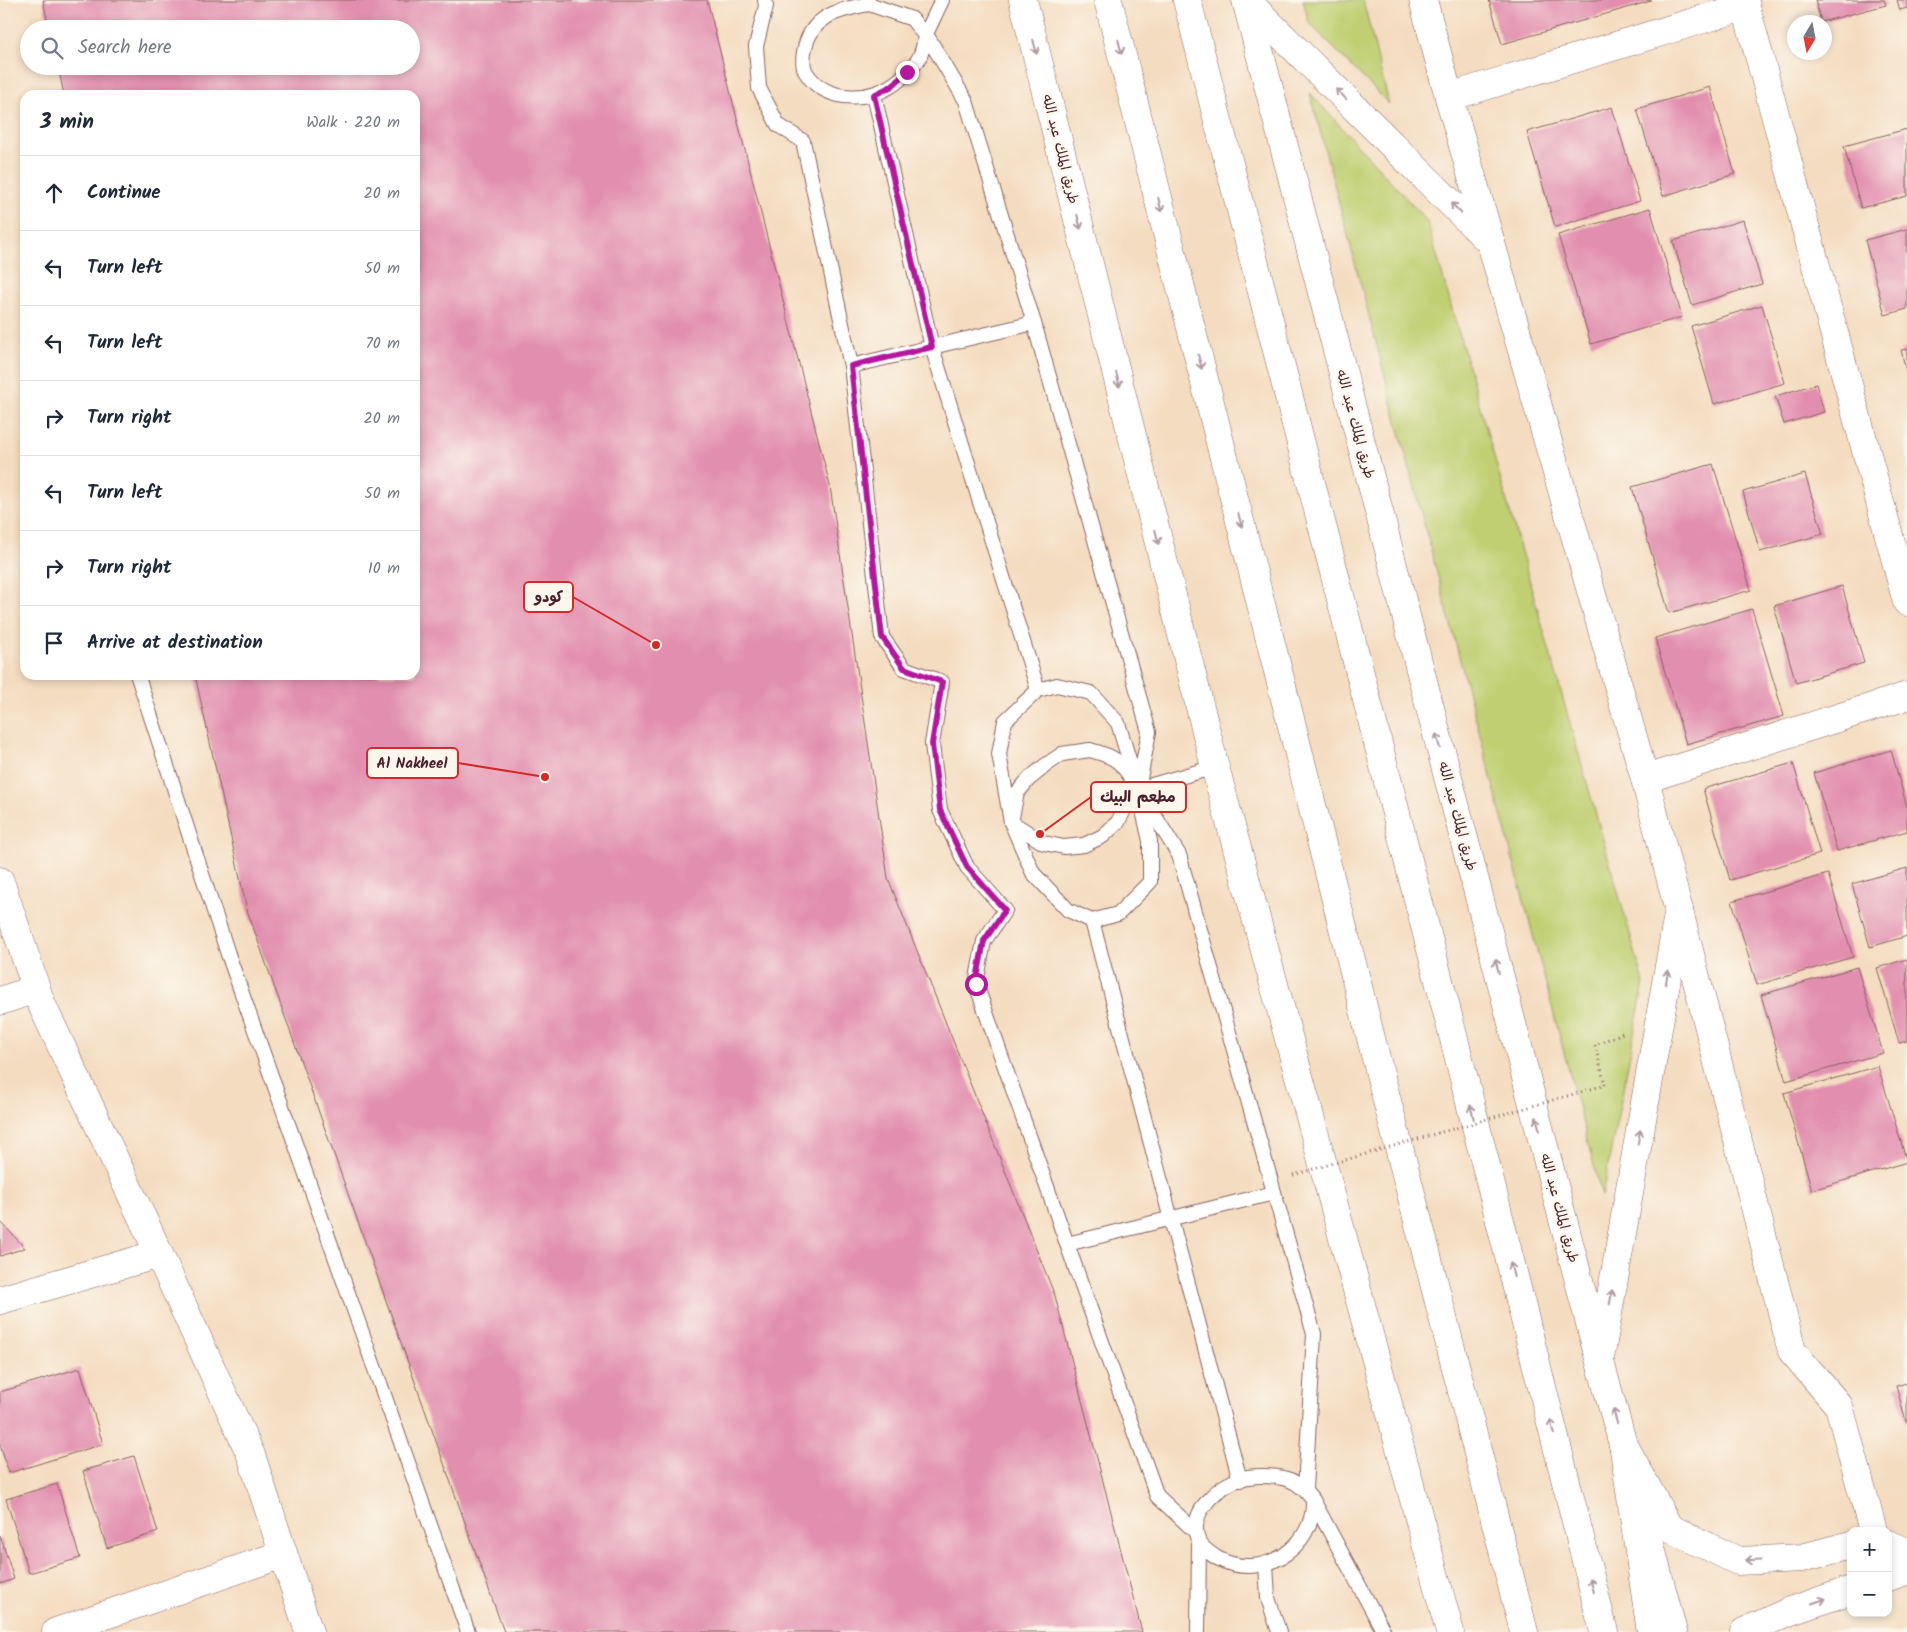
<!DOCTYPE html>
<meta charset="utf-8">
<style>
:root{--surface:#fff;--page:#f6f6f7;--text:#1f2937;--muted:#747a83;--line:#e0e1e3}
body{margin:0;font-family:Kalam,"Playpen Sans Arabic",sans-serif;background:var(--page);color:var(--text)}
.controls{position:absolute;right:15px;bottom:15px;display:grid;overflow:hidden;border-radius:10px;box-shadow:0 2px 8px #0003}
.controls button{width:45px;height:45px;display:grid;place-items:center;padding:0;border:0;border-bottom:1px solid var(--line);background:var(--surface);color:var(--text);font:25px sans-serif}
.compass{position:absolute;left:1787px;top:15px;width:45px;height:45px;border-radius:50%;background:var(--surface);box-shadow:0 2px 8px #0003;rotate:190deg}
.stop{position:absolute;width:15px;height:15px;margin:-11px;border:4px solid #b5179e;border-radius:50%;background:#fff}
.stop.end{background:#b5179e;border-color:#fff;box-shadow:0 1px 5px #0008}
.list{margin:0;padding:0;list-style:none}
h2{display:flex;justify-content:space-between;align-items:center;height:65px;margin:0;padding:0 20px;font-size:21px}
h2 small{font-size:16px;font-weight:400;color:var(--muted)}
.list li{display:grid;grid-template-columns:32px 1fr auto;gap:15px;align-items:center;box-sizing:border-box;height:75px;padding:0 20px;border-top:1px solid var(--line)}
.list b{display:block;font-size:19px;white-space:nowrap}
.list em{font-size:16px;font-style:normal;color:var(--muted)}
.icon{flex:none;width:28px;height:28px;fill:none;stroke:currentColor;stroke-width:2;stroke-linecap:round;stroke-linejoin:round}
.map{position:relative;flex:none;width:1907px;height:1632px;overflow:hidden}
.search{position:absolute;background:var(--surface);box-shadow:0 2px 8px #0003;left:20px;top:20px;width:400px;height:55px;display:flex;align-items:center;gap:12px;box-sizing:border-box;padding:0 18px;border-radius:28px;color:var(--muted);font-size:19px}
.panel{position:absolute;background:var(--surface);box-shadow:0 2px 8px #0003;left:20px;top:90px;width:400px;height:590px;border-radius:15px}
.map>svg:first-child{display:block}
.green{fill:#bfcf71;stroke:#84774e}
.building{fill:#e28faf}
.lines{fill:none;stroke-linecap:round;stroke-linejoin:round}
.service-casing{stroke:#86615f;stroke-width:16}
.minor-casing{stroke:#86615f;stroke-width:29}
.primary-casing{stroke:#86615f;stroke-width:29}
.motorway-casing{stroke:#86615f;stroke-width:29}
.path{stroke:#86615f;stroke-width:3;stroke-dasharray:1 4;stroke-linecap:butt}
.service{stroke:#fff;stroke-width:14}
.minor{stroke:#fff;stroke-width:28}
.primary{stroke:#fff;stroke-width:28}
.motorway{stroke:#fff;stroke-width:28}
.path-bridge{stroke:#86615f;stroke-width:3;stroke-dasharray:1 4;stroke-linecap:butt}
.oneway{stroke:#ae9aa0}
.route{stroke:#b5179e;stroke-width:6}
.labels{text-anchor:middle;stroke-width:5;stroke-linejoin:round;paint-order:stroke}
.street-label{font-size:14px;fill:#4a1f2b;stroke:#fbf7ec}
.leader{fill:none;stroke:#d62828;stroke-width:2}
.callout-dot{fill:#d62828;stroke:#fbf7ec;stroke-width:2}
.callout{fill:#fbf7ec;stroke:#d62828;stroke-width:2}
.callout-label{font-size:15px;text-anchor:middle;font-weight:bold;fill:#4a1f2b}
</style>
<div class="map">
<svg width="1907" height="1632" viewBox="0 0 1907 1632">
<rect width="100%" height="100%" fill="#fbf7ec"/>
<filter id="ink" filterUnits="userSpaceOnUse"><feTurbulence type="fractalNoise" baseFrequency=".02" numOctaves="2"/><feDisplacementMap in="SourceGraphic" scale="10" xChannelSelector="R" yChannelSelector="G"/><feConvolveMatrix kernelMatrix="1 2 1 2 8 2 1 2 1" color-interpolation-filters="sRGB"/></filter>
<filter id="wash" filterUnits="userSpaceOnUse"><feTurbulence type="fractalNoise" baseFrequency=".0096" numOctaves="4" result="noise"/><feDisplacementMap in="SourceGraphic" scale="20" xChannelSelector="R" yChannelSelector="G"/><feGaussianBlur stdDeviation="1.12" result="paint"/><feColorMatrix in="noise" values="0 0 0 0 0 0 0 0 0 0 0 0 0 0 0 0 0 1.4 0 .05"/><feComposite in="paint" operator="in"/></filter>
<g filter="url(#wash)">
<rect width="100%" height="100%" fill="#f4dcc0"/>
<g class="green">
<polygon points="1303,0 1363,0 1389,104 1309,23"/>
<polygon points="1310,93 1427,221 1644,983 1602,1196"/>
</g>
<g id="blocks">
<g class="building">
<polygon points="43,0 707,0 830,486 888,878 1055,1296 1142,1632 504,1632 247,910 195,675 415,675 415,95 64,95 58,66 411,66 411,29 49,29"/>
<polygon points="1489,0 1651,0 1651,1 1502,44"/>
<polygon points="1815,0 1884,0 1886,5 1821,22"/>
<polygon points="1897,0 1907,0 1907,8 1900,10"/>
<polygon points="1710,87 1735,174 1663,196 1637,109"/>
<polygon points="1612,107 1640,201 1555,227 1527,132"/>
<polygon points="1907,129 1907,196 1861,208 1844,146"/>
<polygon points="1650,208 1682,317 1591,344 1558,235"/>
<polygon points="1743,220 1762,284 1692,305 1673,241"/>
<polygon points="1907,229 1907,309 1885,315 1865,240"/>
<polygon points="1762,305 1785,383 1714,404 1691,326"/>
<polygon points="1907,349 1907,371 1906,371 1901,350"/>
<polygon points="1816,384 1824,412 1784,424 1775,396"/>
<polygon points="1713,464 1751,590 1669,613 1632,487"/>
<polygon points="1805,474 1823,534 1760,552 1743,492"/>
<polygon points="1842,586 1864,663 1796,683 1774,606"/>
<polygon points="1752,609 1784,716 1686,744 1655,638"/>
<polygon points="1891,750 1907,807 1907,831 1837,851 1814,773"/>
<polygon points="1793,763 1820,854 1730,880 1703,789"/>
<polygon points="1907,868 1907,936 1870,947 1852,884"/>
<polygon points="1828,874 1853,957 1757,985 1732,901"/>
<polygon points="1907,959 1907,1041 1899,1043 1877,968"/>
<polygon points="1857,967 1883,1053 1786,1081 1761,995"/>
<polygon points="1878,1066 1907,1162 1812,1190 1784,1093"/>
<polygon points="0,1221 25,1248 0,1256"/>
<polygon points="80,1368 103,1444 9,1473 0,1445 0,1392"/>
<polygon points="1907,1383 1907,1422 1906,1422 1896,1386"/>
<polygon points="134,1456 158,1532 107,1548 83,1471"/>
<polygon points="57,1484 80,1558 29,1573 6,1499"/>
<polygon points="0,1535 14,1579 0,1584"/>
</g>
</g>
</g>
<g filter="url(#ink)">
<use href="#blocks" fill-opacity="0" stroke="#86615f" stroke-width="1"/>
<g class="lines">
<g class="service-casing">
<g id="service">
<polyline points="765,0 766,6 756,46 759,88 778,125 803,141 851,366 882,637 904,668 942,682 932,744 940,810 967,867 1005,910 984,941 976,984 1067,1244 1157,1496 1195,1531"/>
<polyline points="942,0 925,36 929,39 966,101 1034,323 1149,732 1138,789 1179,855 1314,1334 1305,1489"/>
<path d="M869,4L912,19L925,36C922,60 916,64 899,80C874,102 827,104 807,74C802,67 803,59 804,52C810,16 838,10 869,4Z"/>
<polyline points="874,95 932,347 1038,690"/>
<polyline points="851,366 1034,323"/>
<polyline points="138,677 228,954 468,1632"/>
<polygon points="1057,685 1091,693 1118,723 1138,789 1150,841 1150,882 1118,914 1092,921 1068,910 1033,873 1011,822 999,754 1005,721 1038,690"/>
<path d="M1090,750C1120,758 1122,763 1138,789L1127,804L1118,822L1103,836L1084,845L1064,847L1044,843L1011,822L1017,793L1029,779L1046,765L1062,754Z"/>
<polyline points="1138,789 1215,767"/>
<polyline points="1092,921 1240,1480"/>
<polyline points="1067,1244 1274,1193"/>
<path d="M1313,1500C1315,1549 1260,1582 1217,1558C1210,1553 1201,1548 1198,1540C1187,1511 1222,1481 1248,1477C1260,1475 1279,1476 1290,1480C1300,1484 1306,1491 1313,1500L1384,1632"/>
<polyline points="1266,1564 1268,1598 1279,1632"/>
<polyline points="1198,1632 1199,1542"/>
</g>
</g>
<g class="minor-casing">
<g id="minor">
<polyline points="1423,0 1449,97 1645,779 1792,1351 1839,1406 1873,1531"/>
<polyline points="1744,0 1907,602"/>
<polyline points="1449,97 1746,6"/>
<polyline points="1645,779 1907,696"/>
<polyline points="0,881 41,1003 148,1230 251,1455 309,1632"/>
<polyline points="0,1001 36,989"/>
<polyline points="0,1300 159,1254"/>
<polyline points="1625,1447 1669,1528 1738,1561 1802,1558 1851,1545"/>
<polyline points="1888,1544 1907,1552"/>
<polyline points="1888,1577 1907,1571"/>
<polyline points="56,1632 283,1554"/>
<polyline points="1744,1632 1788,1612 1851,1590"/>
</g>
</g>
<g class="primary-casing">
<g id="primary">
<polyline points="1023,0 1215,767 1450,1632"/>
<polyline points="1246,0 1600,1362 1629,1466"/>
<polyline points="1247,1 1491,243"/>
<polyline points="1601,1353 1679,909"/>
<polyline points="1645,1525 1673,1632"/>
</g>
</g>
<g class="motorway-casing">
<g id="motorway">
<polyline points="1108,0 1376,1058 1524,1632"/>
<polyline points="1187,0 1455,1043 1604,1632"/>
<polyline points="1623,1443 1651,1632"/>
</g>
</g>
<polyline class="path" points="1605,1085 1595,1045 1625,1032"/>
<use href="#service" class="service"/>
<use href="#minor" class="minor"/>
<use href="#primary" class="primary"/>
<use href="#motorway" class="motorway"/>
<polyline class="path-bridge" points="1293,1175 1605,1085"/>
</g>
<defs><path id="oneway-shaft" d="M-6 0H5M1.5-3L5.5 0L1.5 3" fill="none" stroke-width="1.6" stroke-linecap="round" stroke-linejoin="round" transform="scale(1.25)"/></defs>
<g class="oneway">
<use href="#oneway-shaft" transform="translate(1035 47) rotate(76)"/>
<use href="#oneway-shaft" transform="translate(1120 47) rotate(76)"/>
<use href="#oneway-shaft" transform="translate(1341 94) rotate(-135)"/>
<use href="#oneway-shaft" transform="translate(1160 205) rotate(76)"/>
<use href="#oneway-shaft" transform="translate(1456 208) rotate(-135)"/>
<use href="#oneway-shaft" transform="translate(1079 222) rotate(76)"/>
<use href="#oneway-shaft" transform="translate(1200 362) rotate(76)"/>
<use href="#oneway-shaft" transform="translate(1118 380) rotate(76)"/>
<use href="#oneway-shaft" transform="translate(1240 520) rotate(76)"/>
<use href="#oneway-shaft" transform="translate(1157 537) rotate(76)"/>
<use href="#oneway-shaft" transform="translate(1438 741) rotate(-105)"/>
<use href="#oneway-shaft" transform="translate(1497 966) rotate(-105)"/>
<use href="#oneway-shaft" transform="translate(1667 977) rotate(-80)"/>
<use href="#oneway-shaft" transform="translate(1472 1112) rotate(-104)"/>
<use href="#oneway-shaft" transform="translate(1538 1124) rotate(-105)"/>
<use href="#oneway-shaft" transform="translate(1639 1137) rotate(-80)"/>
<use href="#oneway-shaft" transform="translate(1512 1270) rotate(-104)"/>
<use href="#oneway-shaft" transform="translate(1611 1297) rotate(-80)"/>
<use href="#oneway-shaft" transform="translate(1615 1416) rotate(-106)"/>
<use href="#oneway-shaft" transform="translate(1552 1427) rotate(-104)"/>
<use href="#oneway-shaft" transform="translate(1753 1560) rotate(177)"/>
<use href="#oneway-shaft" transform="translate(1592 1585) rotate(-104)"/>
<use href="#oneway-shaft" transform="translate(1819 1601) rotate(-19)"/>
</g>
</g>
<g class="lines" filter="url(#ink)">
<polyline class="route" points="907,72 892,86 874,95 932,347 851,366 882,637 904,668 942,682 932,744 940,810 967,867 1005,910 984,941 976,984"/>
</g>
<g class="labels">
<g class="street-label">
<text transform="translate(1061 149) rotate(76)" y="5">طريق الملك عبد الله</text>
<text transform="translate(1356 424) rotate(75)" y="5">طريق الملك عبد الله</text>
<text transform="translate(1458 816) rotate(75)" y="5">طريق الملك عبد الله</text>
<text transform="translate(1560 1208) rotate(75)" y="5">طريق الملك عبد الله</text>
</g>
</g>
<path class="leader" d="M656 645L573 597M545 777L458 763M1040 834L1091 797"/>
<g class="callout-dot">
<circle cx="656" cy="645" r="5"/>
<circle cx="545" cy="777" r="5"/>
<circle cx="1040" cy="834" r="5"/>
</g>
<g class="callout">
<rect x="524" y="582" width="49" height="30" rx="5"/>
<rect x="367" y="748" width="91" height="30" rx="5"/>
<rect x="1091" y="782" width="95" height="30" rx="5"/>
</g>
<g class="callout-label">
<text x="549" y="602">كودو</text>
<text x="412" y="768">Al Nakheel</text>
<text x="1138" y="802">مطعم البيك</text>
</g>
</svg>
<div class="controls">
<button>+</button>
<button>−</button>
</div>
<svg class="compass" viewBox="-18 -18 36 36"><path d="M0-13l5 13h-10z" fill="#e53935"/><path d="M0 13l5-13h-10z" fill="#747a83"/></svg>
<div class="stop" style="left:976px;top:984px"></div>
<div class="stop end" style="left:907px;top:72px"></div>
<div class="search"><svg class="icon" aria-label="search" viewBox="0 0 24 24"><circle cx="10" cy="10" r="6"/><path d="M15 15l6 6"/></svg>Search here</div>
<section class="panel">
<h2>3 min<small>Walk · 220 m</small></h2>
<ul class="list">
<li><svg class="icon" aria-label="ahead" viewBox="0 0 24 24"><path d="M12 20V5M6 11l6-6 6 6"/></svg><div><b>Continue</b></div><em>20 m</em></li>
<li><svg class="icon" aria-label="left" viewBox="0 0 24 24"><path d="M17 20v-9H6M10 6l-5 5 5 5"/></svg><div><b>Turn left</b></div><em>50 m</em></li>
<li><svg class="icon" aria-label="left" viewBox="0 0 24 24"><path d="M17 20v-9H6M10 6l-5 5 5 5"/></svg><div><b>Turn left</b></div><em>70 m</em></li>
<li><svg class="icon" aria-label="right" viewBox="0 0 24 24"><path d="M7 20v-9h11M14 6l5 5-5 5"/></svg><div><b>Turn right</b></div><em>20 m</em></li>
<li><svg class="icon" aria-label="left" viewBox="0 0 24 24"><path d="M17 20v-9H6M10 6l-5 5 5 5"/></svg><div><b>Turn left</b></div><em>50 m</em></li>
<li><svg class="icon" aria-label="right" viewBox="0 0 24 24"><path d="M7 20v-9h11M14 6l5 5-5 5"/></svg><div><b>Turn right</b></div><em>10 m</em></li>
<li><svg class="icon" aria-label="arrive" viewBox="0 0 24 24"><path d="M6 21V4h12l-3 4 3 4H6"/></svg><div><b>Arrive at destination</b></div></li>
</ul>
</section>
</div>
